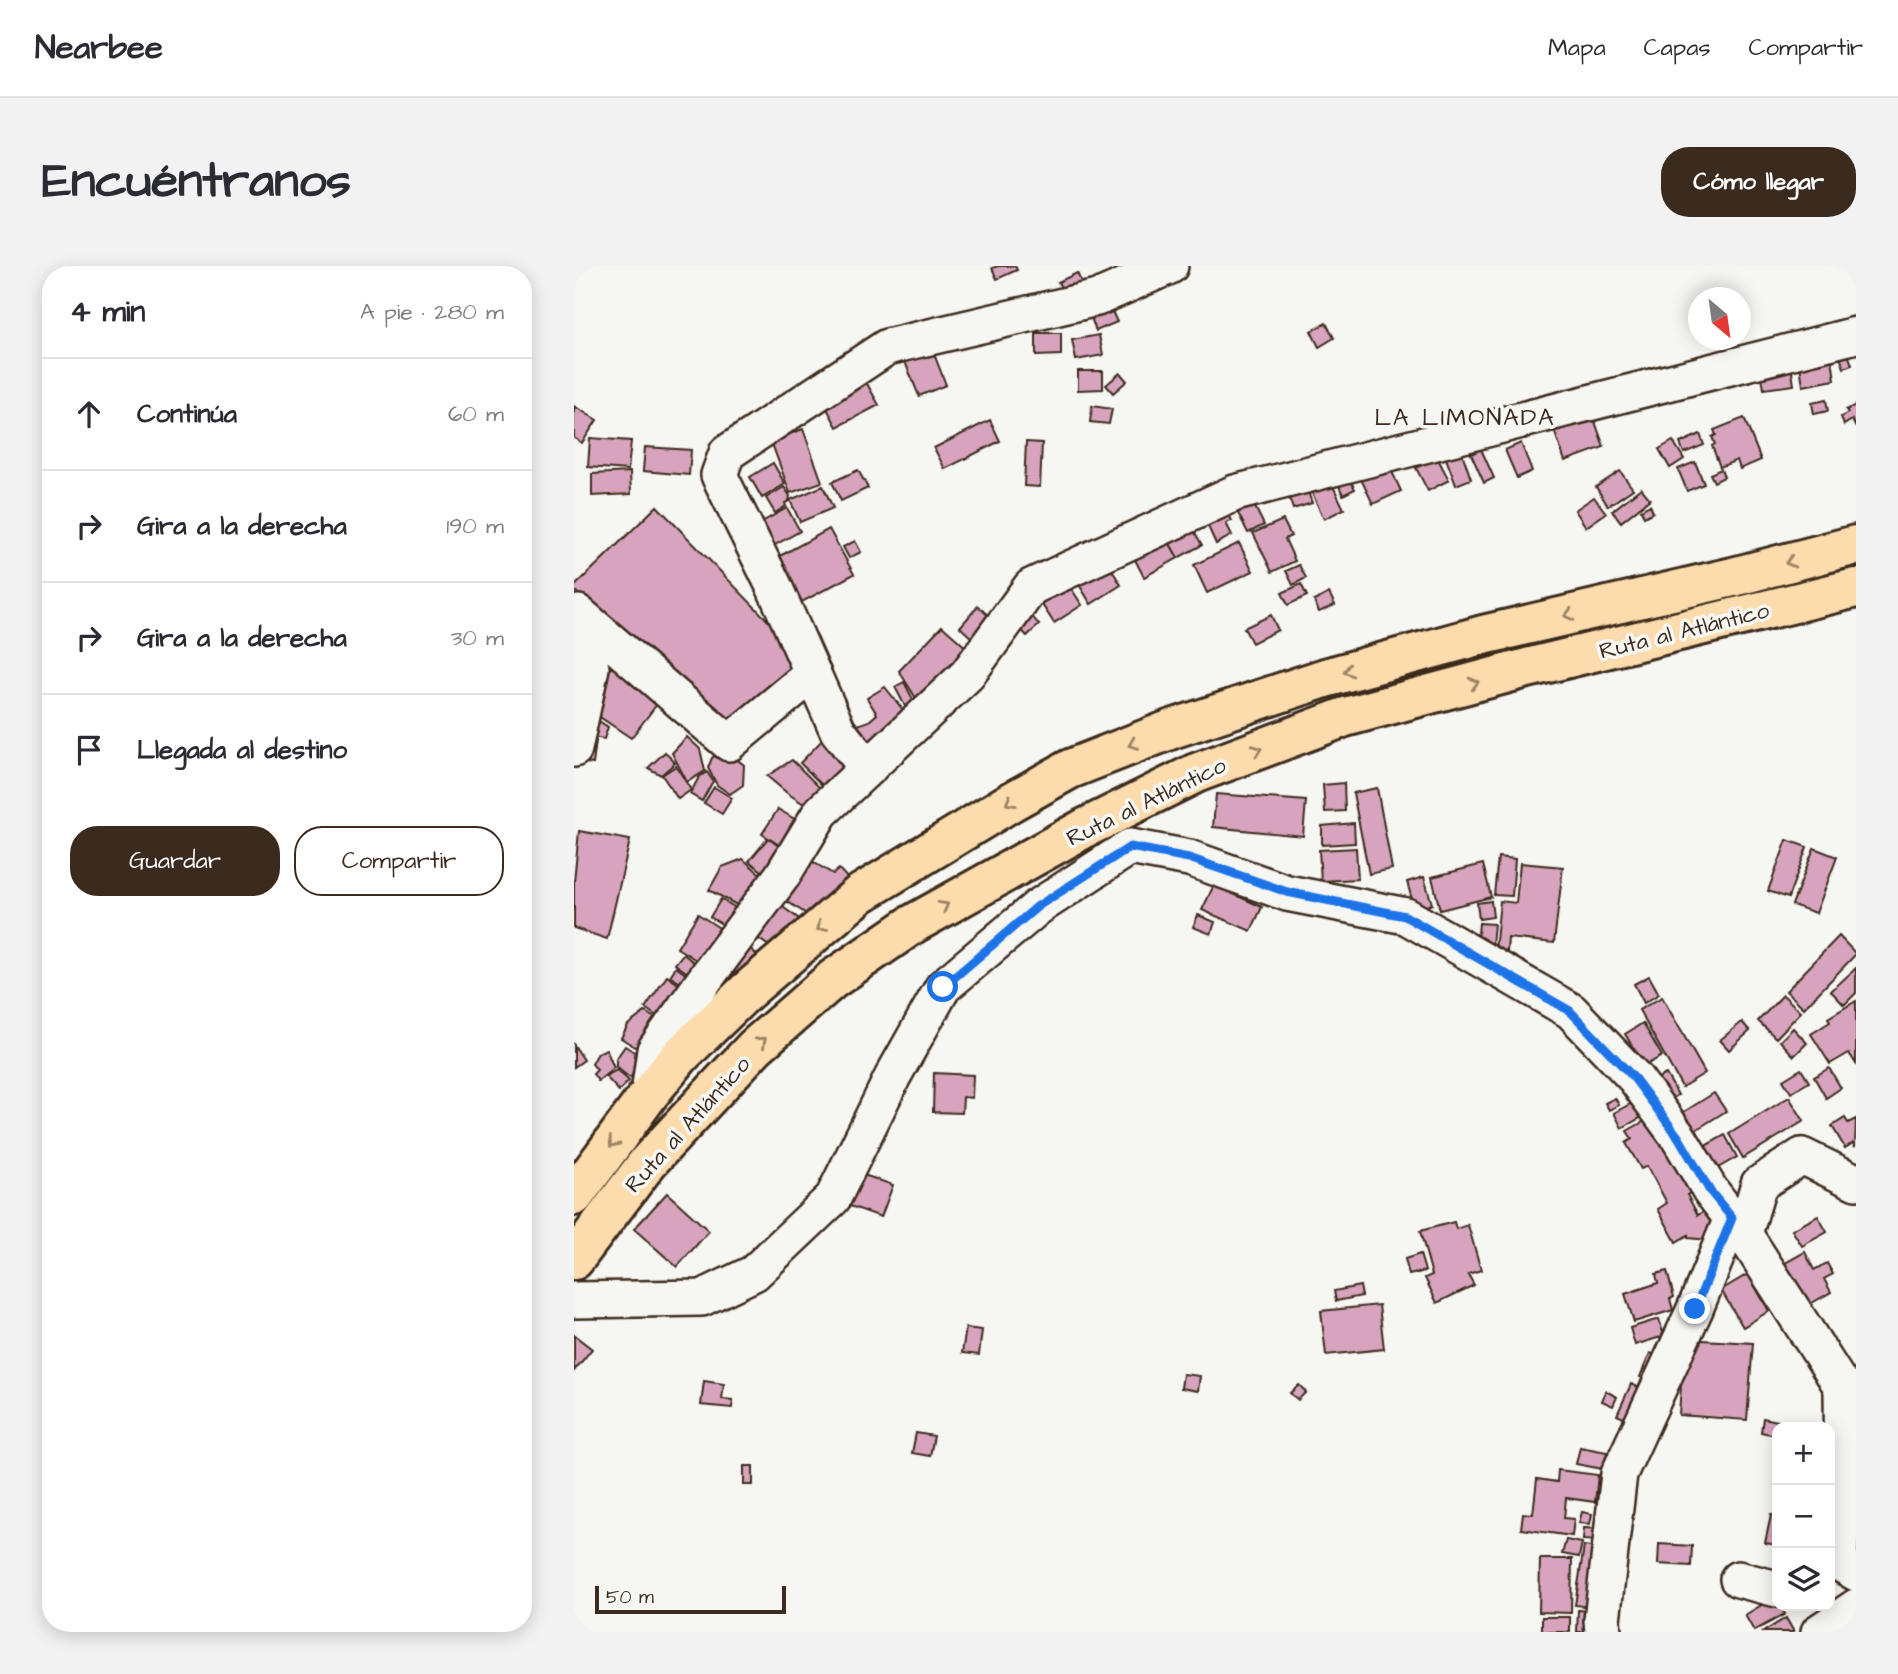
<!DOCTYPE html>
<html lang="es">
<meta charset="utf-8">
<style>
:root{--surface:#fff;--page:#f2f2f3;--text:#2b2b33;--muted:#7c7c81;--line:#e1e1e2;--accent:#3b2a1e}
body{margin:0;font-family:"Architects Daughter",sans-serif;background:var(--page);color:var(--text)}
.controls{position:absolute;right:21px;bottom:21px;display:grid;overflow:hidden;border-radius:14px;box-shadow:0 4px 18px #0003}
.controls button{width:63px;height:63px;display:grid;place-items:center;padding:0;border:0;border-bottom:2px solid var(--line);background:var(--surface);color:var(--text);font:35px sans-serif}
.compass{position:absolute;left:1114px;top:21px;width:63px;height:63px;border-radius:50%;background:var(--surface);box-shadow:0 4px 18px #0003;rotate:151deg}
.scale{position:absolute;left:21px;bottom:18px;width:191px;box-sizing:border-box;padding-left:7px;border:4px solid #3b2a1e;border-top:0;font-size:19px;line-height:24px;white-space:nowrap;color:#3b2a1e;-webkit-text-stroke:5px #f6f6f2;paint-order:stroke}
.stop{position:absolute;width:21px;height:21px;margin:-16px;border:5px solid #1a73e8;border-radius:50%;background:#fff}
.stop.end{background:#1a73e8;border-color:#fff;box-shadow:0 2px 7px #0008}
.list{margin:0;padding:0;list-style:none}
h2{display:flex;justify-content:space-between;align-items:center;height:91px;margin:0;padding:0 28px;font-size:30px}
h2 small{font-size:23px;font-weight:400;color:var(--muted)}
.list li{display:grid;grid-template-columns:46px 1fr auto;gap:21px;align-items:center;box-sizing:border-box;height:112px;padding:0 28px;border-top:2px solid var(--line)}
.list b{display:block;font-size:26px;white-space:nowrap}
.list em{font-size:23px;font-style:normal;color:var(--muted)}
.actions{display:flex;gap:14px;padding:21px 28px}
.actions a{flex:1;padding:16px 0;border:2px solid var(--accent);border-radius:28px;text-align:center;font-size:24px;color:var(--accent)}
.actions .main{background:var(--accent);color:#fff}
.icon{flex:none;width:38px;height:38px;fill:none;stroke:currentColor;stroke-width:2;stroke-linecap:round;stroke-linejoin:round}
.map{position:relative;flex:none;width:1282px;height:1366px;overflow:hidden;border-radius:28px}
header{display:flex;align-items:center;gap:42px;box-sizing:border-box;height:98px;padding:0 35px;background:var(--surface);border-bottom:2px solid var(--line)}
header strong{font-size:33px}
nav{display:flex;gap:38px;margin-inline-start:auto;font-size:24px}
.intro{display:flex;align-items:center;justify-content:space-between;box-sizing:border-box;height:168px;padding:0 42px}
h1{margin:0;font-size:49px}
.button{padding:18px 32px;border-radius:28px;background:var(--accent);color:#fff;font-size:24px;font-weight:700}
main{display:flex;gap:42px;padding:0 42px}
aside{flex:1;background:var(--surface);border-radius:28px;box-shadow:0 4px 18px #0003}
.map>svg:first-child{display:block}
.building{fill:#d8a4bd;stroke:#3b2a1e;stroke-width:2}
.lines{fill:none;stroke-linecap:round;stroke-linejoin:round}
.minor-casing{stroke:#3b2a1e;stroke-width:40}
.highway-casing{stroke:#3b2a1e;stroke-width:44}
.minor{stroke:#f6f6f2;stroke-width:35}
.highway{stroke:#fcdcac;stroke-width:38}
.oneway{stroke:#9c8365}
.route{stroke:#1a73e8;stroke-width:9}
.labels{text-anchor:middle;stroke-width:7;stroke-linejoin:round;paint-order:stroke}
.street-label{font-size:23px;fill:#3b2a1e;stroke:#f6f6f2}
.neighbourhood-label{font-size:24px;letter-spacing:2px;fill:#3b2a1e;stroke:#f6f6f2}
</style>
<header>
<strong>Nearbee</strong>
<nav><a>Mapa</a><a>Capas</a><a>Compartir</a></nav>
</header>
<div class="intro"><h1>Encuéntranos</h1><a class="button">Cómo llegar</a></div>
<main>
<aside>
<h2>4 min<small>A pie · 280 m</small></h2>
<ul class="list">
<li><svg class="icon" aria-label="ahead" viewBox="0 0 24 24"><path d="M12 20V5M6 11l6-6 6 6"/></svg><div><b>Continúa</b></div><em>60 m</em></li>
<li><svg class="icon" aria-label="right" viewBox="0 0 24 24"><path d="M7 20v-9h11M14 6l5 5-5 5"/></svg><div><b>Gira a la derecha</b></div><em>190 m</em></li>
<li><svg class="icon" aria-label="right" viewBox="0 0 24 24"><path d="M7 20v-9h11M14 6l5 5-5 5"/></svg><div><b>Gira a la derecha</b></div><em>30 m</em></li>
<li><svg class="icon" aria-label="arrive" viewBox="0 0 24 24"><path d="M6 21V4h12l-3 4 3 4H6"/></svg><div><b>Llegada al destino</b></div></li>
</ul>
<div class="actions"><a class="main">Guardar</a><a>Compartir</a></div>
</aside>
<div class="map">
<svg width="1282" height="1366" viewBox="0 0 1282 1366">
<rect width="100%" height="100%" fill="#f6f6f2"/>
<filter id="ink" filterUnits="userSpaceOnUse"><feTurbulence type="fractalNoise" baseFrequency=".0143" numOctaves="2"/><feDisplacementMap in="SourceGraphic" scale="14" xChannelSelector="R" yChannelSelector="G"/><feConvolveMatrix kernelMatrix="1 2 1 2 8 2 1 2 1" color-interpolation-filters="sRGB"/></filter>
<g filter="url(#ink)">
<g class="building">
<polygon points="424,0 441,0 443,4 423,13 418,2"/>
<polygon points="503,7 509,20 491,29 484,16"/>
<polygon points="536,41 543,56 522,65 516,49"/>
<polygon points="752,57 760,72 745,81 737,65"/>
<polygon points="462,67 487,67 487,89 462,90"/>
<polygon points="525,69 529,89 502,94 498,74"/>
<polygon points="355,75 372,119 345,130 327,86"/>
<polygon points="1273,85 1278,99 1270,102 1265,88"/>
<polygon points="1258,93 1261,114 1229,120 1226,99"/>
<polygon points="1217,99 1220,119 1190,123 1187,104"/>
<polygon points="504,105 529,105 529,123 504,124"/>
<polygon points="546,107 553,115 539,127 532,119"/>
<polygon points="291,114 305,139 263,161 250,137"/>
<polygon points="1252,134 1254,145 1240,148 1238,137"/>
<polygon points="1282,139 1282,162 1278,154 1270,159 1267,151 1274,147 1272,144"/>
<polygon points="0,140 23,154 8,177 0,172"/>
<polygon points="518,140 538,143 535,158 516,156"/>
<polygon points="1019,150 1030,181 991,195 980,164"/>
<polygon points="1170,152 1187,194 1166,203 1163,194 1146,201 1138,180 1141,178 1138,171 1142,169 1140,164"/>
<polygon points="416,154 426,175 371,203 360,182"/>
<polygon points="229,163 248,216 216,227 197,175"/>
<polygon points="1126,168 1130,179 1110,187 1106,177"/>
<polygon points="16,172 57,175 54,204 14,201"/>
<polygon points="1099,175 1110,193 1096,202 1085,183"/>
<polygon points="452,176 468,177 466,221 450,220"/>
<polygon points="947,177 958,205 943,212 931,184"/>
<polygon points="71,181 117,184 115,209 69,205"/>
<polygon points="886,181 897,213 882,219 870,187"/>
<polygon points="907,183 920,212 910,217 897,188"/>
<polygon points="863,191 875,214 854,225 842,202"/>
<polygon points="1121,196 1130,218 1113,225 1104,203"/>
<polygon points="199,197 211,218 188,232 176,211"/>
<polygon points="814,197 827,225 799,238 786,211"/>
<polygon points="1147,203 1150,211 1140,216 1136,208"/>
<polygon points="284,204 294,222 267,235 258,216"/>
<polygon points="1046,205 1059,223 1034,240 1022,221"/>
<polygon points="56,206 57,228 18,230 18,208"/>
<polygon points="776,214 781,223 769,229 765,220"/>
<polygon points="758,218 770,243 750,253 738,227"/>
<polygon points="249,220 259,242 226,256 216,234"/>
<polygon points="732,220 738,237 719,243 713,226"/>
<polygon points="210,221 216,230 215,235 211,237 212,240 201,247 192,232"/>
<polygon points="1067,222 1076,233 1047,256 1038,245"/>
<polygon points="1020,231 1032,247 1012,261 1001,244"/>
<polygon points="678,235 690,259 674,267 662,243"/>
<polygon points="1076,239 1079,246 1070,251 1067,244"/>
<polygon points="83,240 232,394 144,461 0,324 0,321"/>
<polygon points="213,242 226,265 192,284 179,261"/>
<polygon points="654,246 658,255 652,257 658,269 642,278 632,256"/>
<polygon points="709,254 717,270 711,273 721,295 698,306 679,267"/>
<polygon points="615,256 628,279 604,292 591,269"/>
<polygon points="255,263 280,308 228,336 204,291"/>
<polygon points="591,269 604,292 570,311 557,286"/>
<polygon points="281,275 287,286 275,292 269,281"/>
<polygon points="665,277 679,305 633,327 620,299"/>
<polygon points="532,294 547,319 517,338 501,312"/>
<polygon points="725,299 732,312 719,319 712,305"/>
<polygon points="493,316 508,339 480,357 465,334"/>
<polygon points="727,318 733,330 714,339 708,327"/>
<polygon points="755,327 761,339 745,346 740,335"/>
<polygon points="404,340 421,356 402,376 386,361"/>
<polygon points="457,349 465,359 453,370 444,360"/>
<polygon points="697,349 704,364 678,377 670,362"/>
<polygon points="368,360 394,383 345,437 325,405"/>
<polygon points="50,400 87,433 57,472 11,441 26,403"/>
<polygon points="330,416 343,441 334,446 321,421"/>
<polygon points="311,421 333,449 293,492 269,464 295,455 303,448 293,432"/>
<polygon points="17,450 34,461 30,473 11,470"/>
<polygon points="256,466 281,490 251,522 226,497"/>
<polygon points="113,471 126,483 131,505 113,516 98,487"/>
<polygon points="9,474 22,475 19,498 6,496"/>
<polygon points="150,483 170,499 169,519 156,528 143,519 134,502 138,492"/>
<polygon points="91,486 101,497 87,509 74,502"/>
<polygon points="218,494 248,524 233,540 213,527 193,510"/>
<polygon points="102,500 117,524 104,533 88,509"/>
<polygon points="133,506 139,515 128,535 116,528 125,511"/>
<polygon points="770,517 771,545 751,546 749,519"/>
<polygon points="140,521 158,532 148,548 130,537"/>
<polygon points="803,522 818,603 795,608 779,527"/>
<polygon points="642,528 732,535 729,570 639,561"/>
<polygon points="204,543 229,558 213,584 188,568"/>
<polygon points="780,557 781,577 748,579 748,560"/>
<polygon points="5,565 56,574 33,673 0,662 0,616"/>
<polygon points="194,572 211,585 193,609 175,595"/>
<polygon points="1213,574 1233,581 1214,632 1194,625"/>
<polygon points="782,582 784,613 747,615 745,584"/>
<polygon points="1240,582 1263,591 1242,647 1218,639"/>
<polygon points="924,591 941,593 938,630 920,629"/>
<polygon points="169,593 191,612 176,646 135,624 148,601"/>
<polygon points="234,593 259,608 265,603 278,617 247,645 240,640 234,649 203,629"/>
<polygon points="946,597 989,601 980,677 934,672 933,686 921,685 926,635 942,637"/>
<polygon points="909,598 917,631 866,644 858,611"/>
<polygon points="850,611 858,638 841,644 833,616"/>
<polygon points="640,619 688,641 677,665 628,644"/>
<polygon points="147,633 172,648 161,666 136,651"/>
<polygon points="199,634 228,655 201,684 176,667"/>
<polygon points="917,635 919,651 905,653 903,637"/>
<polygon points="124,648 156,669 135,702 103,682"/>
<polygon points="624,649 641,656 637,668 619,661"/>
<polygon points="905,657 920,658 918,679 903,678"/>
<polygon points="1265,670 1282,688 1230,742 1212,725"/>
<polygon points="171,675 185,692 158,716 148,709"/>
<polygon points="109,688 132,705 125,715 101,698"/>
<polygon points="102,701 124,717 118,725 96,710"/>
<polygon points="1282,702 1282,727 1270,739 1257,725"/>
<polygon points="93,710 117,727 95,759 71,742"/>
<polygon points="1075,710 1085,728 1070,737 1060,718"/>
<polygon points="1209,729 1227,746 1202,772 1184,755"/>
<polygon points="1088,731 1131,807 1108,821 1065,744"/>
<polygon points="1282,735 1282,798 1275,787 1256,798 1237,768 1256,756 1254,752"/>
<polygon points="71,746 94,760 75,790 47,772 54,759"/>
<polygon points="1168,756 1176,765 1155,784 1146,774"/>
<polygon points="1069,757 1088,790 1070,800 1051,768"/>
<polygon points="1219,762 1233,777 1220,790 1206,775"/>
<polygon points="0,779 10,794 0,801"/>
<polygon points="51,780 70,792 56,812 42,801 42,793"/>
<polygon points="32,783 40,802 24,815 19,808 23,804 18,798 24,787"/>
<polygon points="1255,802 1267,822 1252,832 1240,811"/>
<polygon points="1227,803 1235,816 1217,827 1209,814"/>
<polygon points="43,804 55,815 45,825 31,810"/>
<polygon points="360,807 399,809 398,832 389,831 388,847 359,846"/>
<polygon points="1092,808 1104,829 1092,836 1080,814"/>
<polygon points="1140,827 1152,845 1117,867 1105,849"/>
<polygon points="1215,831 1230,855 1169,892 1155,868"/>
<polygon points="1041,832 1045,839 1035,844 1031,837"/>
<polygon points="1067,832 1075,847 1048,862 1040,847"/>
<polygon points="1271,852 1274,857 1282,853 1281,881 1279,877 1271,882 1258,860"/>
<polygon points="1074,853 1110,917 1114,915 1120,925 1113,929 1124,949 1130,945 1137,957 1134,974 1114,972 1114,969 1102,976 1084,943 1093,937 1073,900 1067,903 1052,877 1058,873 1053,865"/>
<polygon points="1151,869 1163,891 1135,907 1122,885"/>
<polygon points="284,907 319,919 307,951 273,939"/>
<polygon points="93,927 135,965 103,1001 60,963"/>
<polygon points="1244,950 1253,966 1228,980 1218,964"/>
<polygon points="880,956 882,963 894,959 907,1004 894,1008 900,1019 863,1037 851,1012 858,1009 846,965"/>
<polygon points="1231,986 1240,1004 1253,997 1259,1008 1250,1013 1257,1026 1229,1042 1206,1000"/>
<polygon points="846,988 851,1005 835,1009 831,993"/>
<polygon points="1093,1005 1100,1031 1096,1033 1099,1044 1060,1056 1051,1028 1084,1017 1082,1008"/>
<polygon points="1174,1008 1195,1045 1169,1061 1147,1024"/>
<polygon points="786,1020 788,1030 762,1035 760,1025"/>
<polygon points="805,1039 810,1083 752,1089 747,1045"/>
<polygon points="1085,1053 1090,1070 1061,1079 1056,1062"/>
<polygon points="392,1062 408,1064 405,1089 388,1087"/>
<polygon points="0,1069 18,1083 0,1105"/>
<polygon points="1110,1073 1179,1077 1173,1154 1105,1149"/>
<polygon points="1076,1087 1089,1092 1079,1116 1066,1111"/>
<polygon points="609,1108 626,1110 624,1125 607,1122"/>
<polygon points="130,1115 150,1118 148,1133 159,1134 158,1142 127,1139"/>
<polygon points="1057,1118 1072,1125 1058,1156 1043,1149"/>
<polygon points="725,1119 732,1126 724,1134 716,1127"/>
<polygon points="1032,1125 1043,1131 1039,1140 1028,1135"/>
<polygon points="1189,1152 1204,1155 1201,1169 1187,1166"/>
<polygon points="342,1167 360,1170 356,1190 338,1187"/>
<polygon points="1006,1181 1033,1186 1029,1203 1002,1198"/>
<rect x="170" y="1200" width="9" height="19"/>
<polygon points="984,1204 1024,1209 1021,1236 992,1232 990,1252 1000,1253 998,1270 947,1263 949,1247 959,1248 963,1213 983,1216"/>
<polygon points="1008,1246 1018,1248 1016,1258 1005,1257"/>
<polygon points="1197,1249 1203,1250 1203,1279 1191,1277"/>
<polygon points="1010,1262 1033,1263 1033,1275 1009,1274"/>
<polygon points="992,1274 1008,1277 1005,1291 988,1288"/>
<polygon points="1085,1278 1118,1280 1117,1300 1084,1298"/>
<polygon points="1010,1280 1031,1283 1024,1342 1001,1339"/>
<polygon points="966,1293 998,1293 997,1347 965,1346"/>
<polygon points="1201,1331 1211,1348 1180,1365 1171,1349"/>
<polygon points="1004,1344 1022,1345 1021,1366 1003,1366"/>
<rect x="968" y="1351" width="28" height="15"/>
<polygon points="1212,1352 1220,1366 1189,1366"/>
</g>
<g class="lines">
<g class="minor-casing">
<g id="minor">
<polyline points="0,483 17,402 4,347 155,477 238,408"/>
<polyline points="294,503 264,465 200,320 145,209 153,187 313,81 523,32 596,0"/>
<polyline points="75,828 81,784 134,709 208,610 247,546 393,409 457,321 661,227 1282,69"/>
<polyline points="1170,968 1185,918 1228,890 1282,916"/>
<polyline points="0,1034 128,1032 180,1007 259,932 319,810 369,721 464,641 556,581 615,592 713,627 832,650 997,745 1061,812 1105,872 1136,924 1170,968 1268,1121 1282,1124"/>
<polyline points="1268,1121 1269,1226 1265,1297 1282,1307"/>
<polyline points="1164,1313 1203,1323"/>
<polyline points="1029,1366 1028,1354 1045,1208 1121,1043 1158,952"/>
<polyline points="1245,1366 1282,1341"/>
</g>
</g>
<g class="highway-casing">
<g id="highway">
<polyline points="0,930 75,828 107,789 173,725 286,628 437,536 496,503 598,463 751,412 909,369 1159,311 1282,279"/>
<polyline points="0,994 74,896 181,781 259,713 339,658 511,562 622,507 771,451 953,402 1282,322"/>
</g>
</g>
<use href="#minor" class="minor"/>
<use href="#highway" class="highway"/>
</g>
<defs><path id="oneway-chevron" d="M-2-3.5L2.5 0L-2 3.5" fill="none" stroke-width="1.6" stroke-linecap="round" stroke-linejoin="round" transform="scale(1.75)"/></defs>
<g class="oneway">
<use href="#oneway-chevron" transform="translate(1216 296) rotate(165)"/>
<use href="#oneway-chevron" transform="translate(995 349) rotate(167)"/>
<use href="#oneway-chevron" transform="translate(774 405) rotate(165)"/>
<use href="#oneway-chevron" transform="translate(900 417) rotate(-15)"/>
<use href="#oneway-chevron" transform="translate(559 478) rotate(158)"/>
<use href="#oneway-chevron" transform="translate(683 484) rotate(-20)"/>
<use href="#oneway-chevron" transform="translate(436 536) rotate(150)"/>
<use href="#oneway-chevron" transform="translate(370 640) rotate(-29)"/>
<use href="#oneway-chevron" transform="translate(247 661) rotate(139)"/>
<use href="#oneway-chevron" transform="translate(188 775) rotate(-42)"/>
<use href="#oneway-chevron" transform="translate(39 877) rotate(127)"/>
</g>
</g>
<g class="lines" filter="url(#ink)">
<polyline class="route" points="369,721 464,640 556,581 615,592 713,626 831,650 996,745 1060,812 1105,872 1136,925 1158,952 1121,1043"/>
</g>
<g class="labels">
<g class="street-label">
<text transform="translate(1110 364) rotate(-14)" y="8">Ruta al Atlántico</text>
<text transform="translate(572 535) rotate(-26)" y="8">Ruta al Atlántico</text>
<text transform="translate(113 858) rotate(-48)" y="8">Ruta al Atlántico</text>
</g>
<g class="neighbourhood-label">
<text x="891" y="159">LA LIMONADA</text>
</g>
</g>
</svg>
<div class="controls">
<button>+</button>
<button>−</button>
<button><svg class="icon" aria-label="layers" viewBox="0 0 24 24"><path d="M12 4l9 5-9 5-9-5zM3 14l9 5 9-5"/></svg></button>
</div>
<svg class="compass" viewBox="-18 -18 36 36"><path d="M0-13l5 13h-10z" fill="#e53935"/><path d="M0 13l5-13h-10z" fill="#7c7c81"/></svg>
<div class="scale">50 m</div>
<div class="stop" style="left:369px;top:721px"></div>
<div class="stop end" style="left:1121px;top:1043px"></div>
</div>
</main>
